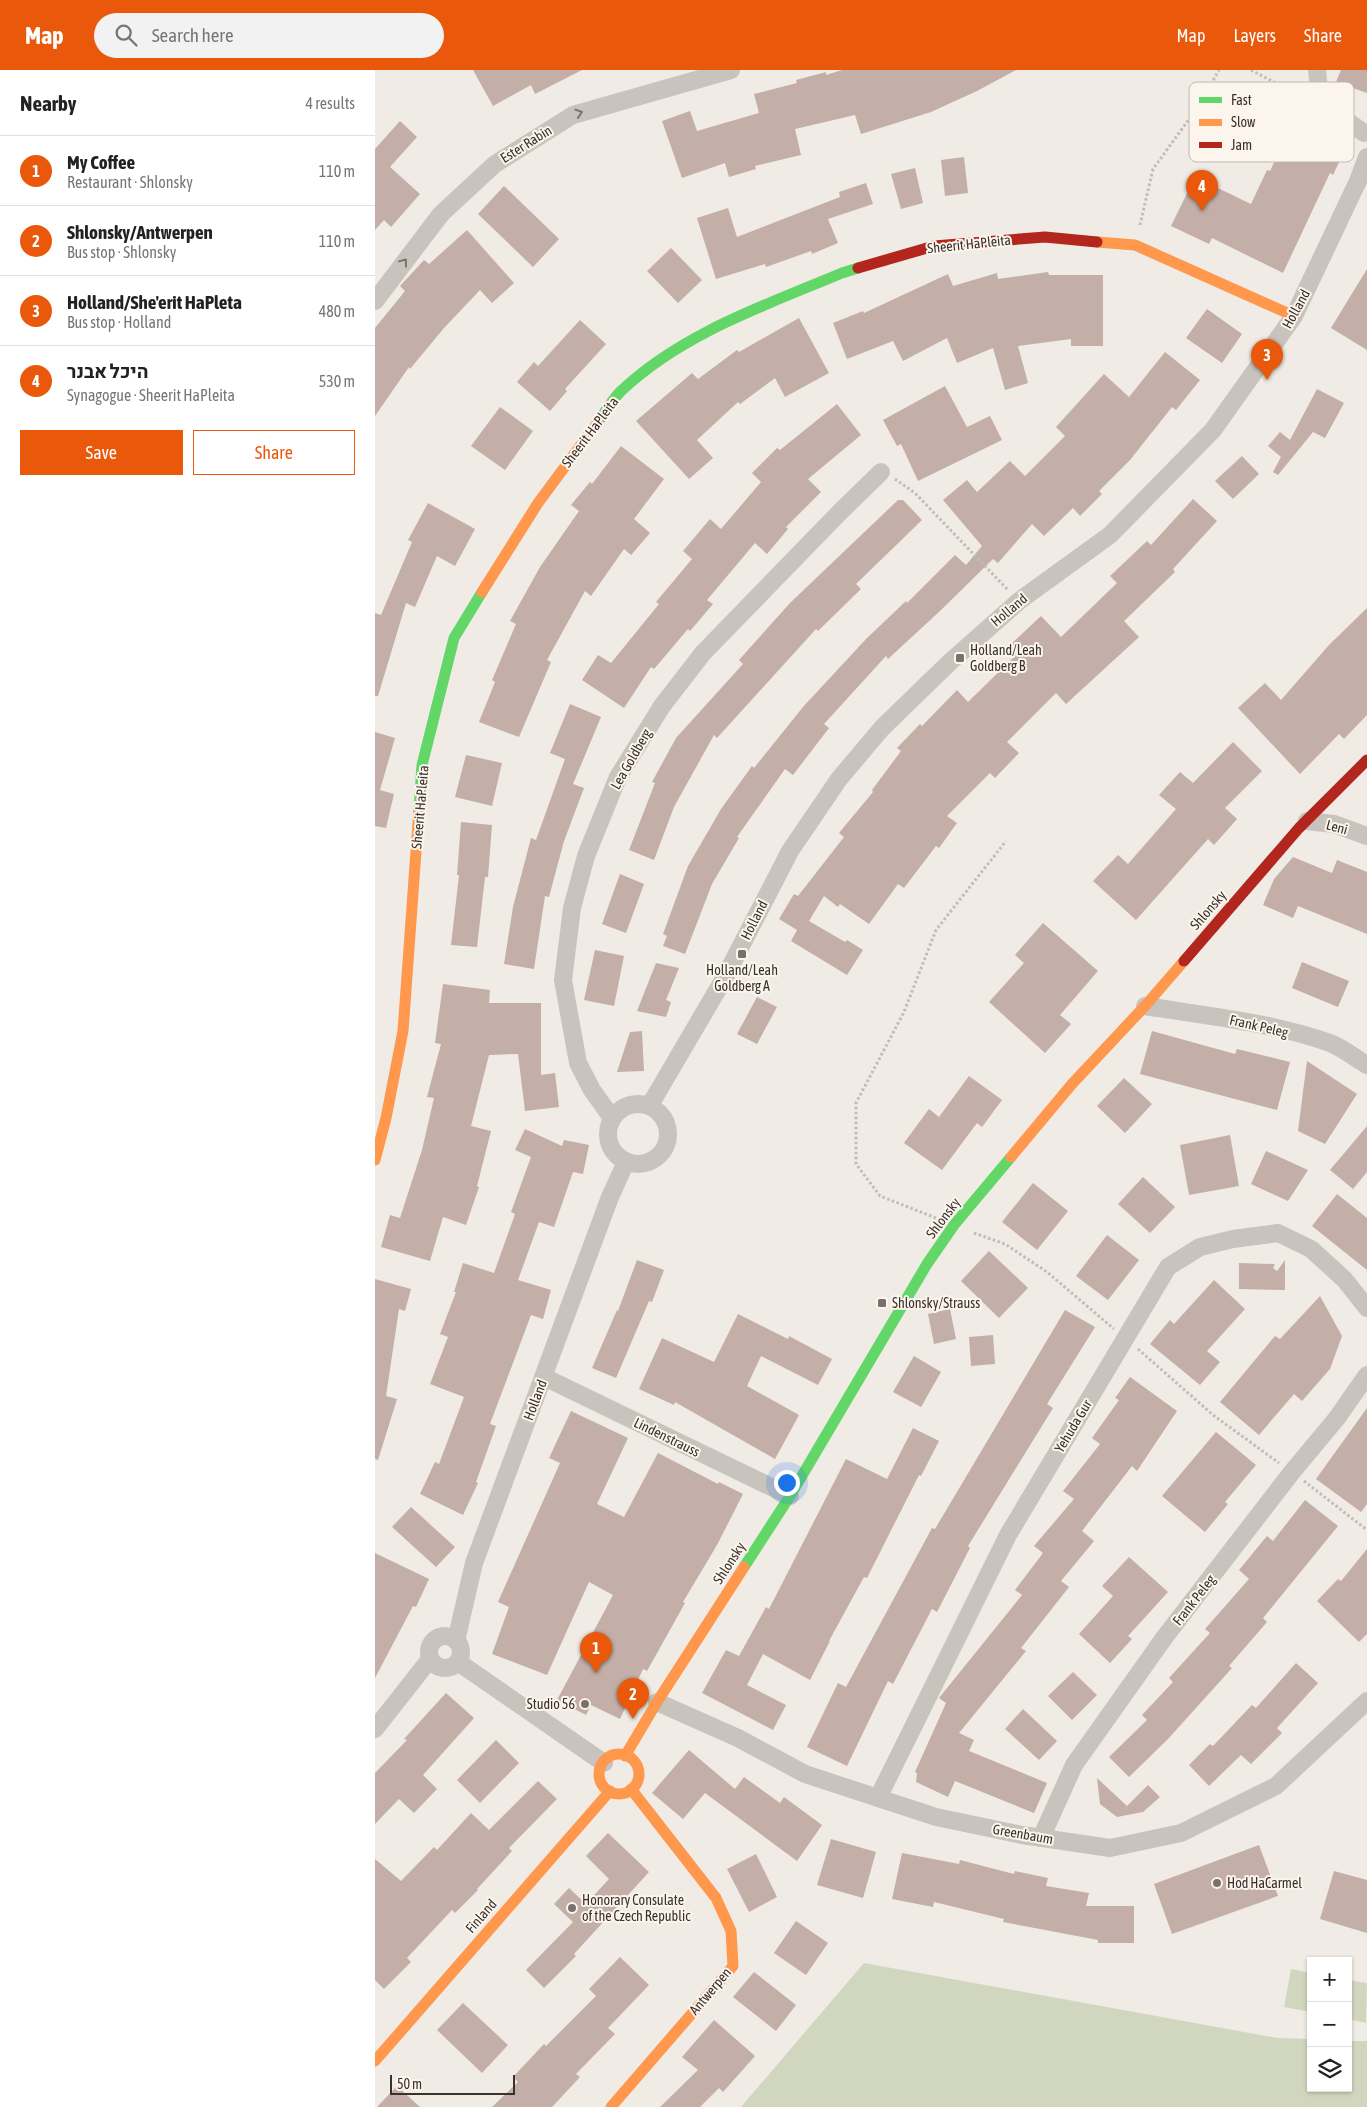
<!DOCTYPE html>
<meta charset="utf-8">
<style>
:root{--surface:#fff;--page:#f2f2f2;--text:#222;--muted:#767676;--line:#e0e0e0;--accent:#ea580c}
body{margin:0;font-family:"Asap Condensed",Heebo,sans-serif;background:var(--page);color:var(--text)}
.controls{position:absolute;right:15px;bottom:15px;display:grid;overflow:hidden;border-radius:0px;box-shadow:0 1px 4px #0004}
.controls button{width:45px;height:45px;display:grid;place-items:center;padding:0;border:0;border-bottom:1px solid var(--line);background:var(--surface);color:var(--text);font:25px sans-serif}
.scale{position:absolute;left:15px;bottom:12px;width:125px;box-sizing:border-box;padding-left:5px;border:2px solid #3b302b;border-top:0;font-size:14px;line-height:18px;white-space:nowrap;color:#3b302b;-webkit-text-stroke:4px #fbf5ee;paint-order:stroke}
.you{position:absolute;left:411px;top:1412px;width:18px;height:18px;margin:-12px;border:4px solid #fff;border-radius:50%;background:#1a73e8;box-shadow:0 0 0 8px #1a73e833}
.badge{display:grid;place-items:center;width:32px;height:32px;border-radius:50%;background:var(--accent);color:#fff;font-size:16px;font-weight:700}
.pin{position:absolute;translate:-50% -41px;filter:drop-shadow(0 1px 2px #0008)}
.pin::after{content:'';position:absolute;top:26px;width:18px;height:15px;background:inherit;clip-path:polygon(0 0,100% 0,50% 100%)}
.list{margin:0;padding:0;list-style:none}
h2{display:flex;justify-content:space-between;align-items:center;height:65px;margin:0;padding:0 20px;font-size:21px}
h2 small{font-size:16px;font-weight:400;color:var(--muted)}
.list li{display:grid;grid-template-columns:32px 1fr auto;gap:15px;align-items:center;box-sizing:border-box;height:70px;padding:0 20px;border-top:1px solid var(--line)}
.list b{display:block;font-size:19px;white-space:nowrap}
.list p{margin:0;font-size:16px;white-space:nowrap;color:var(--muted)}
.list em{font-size:16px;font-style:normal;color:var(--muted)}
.actions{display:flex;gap:10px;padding:15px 20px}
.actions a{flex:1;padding:11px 0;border:1px solid var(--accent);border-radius:0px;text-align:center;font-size:18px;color:var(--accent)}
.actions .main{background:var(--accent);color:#fff}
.icon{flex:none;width:28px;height:28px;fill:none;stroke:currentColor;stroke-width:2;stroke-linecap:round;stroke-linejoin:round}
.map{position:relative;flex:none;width:992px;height:2037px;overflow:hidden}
header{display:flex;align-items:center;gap:30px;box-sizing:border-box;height:70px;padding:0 25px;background:var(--accent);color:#fff}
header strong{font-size:24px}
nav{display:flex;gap:28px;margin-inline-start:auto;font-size:18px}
.search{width:350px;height:45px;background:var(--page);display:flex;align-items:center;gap:12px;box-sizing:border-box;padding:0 18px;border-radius:28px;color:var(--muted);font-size:19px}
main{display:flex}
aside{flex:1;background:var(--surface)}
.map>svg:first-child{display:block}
.green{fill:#d1d6bf}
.building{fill:#c3afa7}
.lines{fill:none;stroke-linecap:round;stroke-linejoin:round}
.path{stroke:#c2bbb6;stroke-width:3;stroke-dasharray:2.5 2.5;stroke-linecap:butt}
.street{stroke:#c9c3be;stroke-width:18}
.fast{stroke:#63d668;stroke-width:11}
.slow{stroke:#ff974d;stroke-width:11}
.jam{stroke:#b3261e;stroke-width:11}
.oneway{stroke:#7b726d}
.poi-dot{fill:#7a716c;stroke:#fbf5ee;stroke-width:2}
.labels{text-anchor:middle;stroke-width:4;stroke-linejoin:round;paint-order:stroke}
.street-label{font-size:14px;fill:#3b302b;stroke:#fbf5ee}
.poi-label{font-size:14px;fill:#3b302b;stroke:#fbf5ee;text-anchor:start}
.key{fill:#fbf5ee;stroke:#c1bab4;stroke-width:1}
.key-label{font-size:14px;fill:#3b302b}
</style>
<header>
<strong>Map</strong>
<div class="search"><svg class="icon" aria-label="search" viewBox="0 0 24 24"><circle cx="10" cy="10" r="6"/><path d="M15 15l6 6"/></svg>Search here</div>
<nav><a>Map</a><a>Layers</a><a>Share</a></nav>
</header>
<main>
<aside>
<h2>Nearby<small>4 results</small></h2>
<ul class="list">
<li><span class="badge">1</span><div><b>My Coffee</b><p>Restaurant · Shlonsky</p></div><em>110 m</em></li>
<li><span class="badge">2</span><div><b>Shlonsky/Antwerpen</b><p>Bus stop · Shlonsky</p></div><em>110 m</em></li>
<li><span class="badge">3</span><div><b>Holland/She'erit HaPleta</b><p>Bus stop · Holland</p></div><em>480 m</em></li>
<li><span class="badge">4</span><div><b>היכל אבנר</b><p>Synagogue · Sheerit HaPleita</p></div><em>530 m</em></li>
</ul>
<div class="actions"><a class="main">Save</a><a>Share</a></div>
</aside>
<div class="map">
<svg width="992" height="2037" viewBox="0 0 992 2037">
<rect width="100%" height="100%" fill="#f0ebe5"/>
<g class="green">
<polygon points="489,1893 902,1968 936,1969 936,2018 973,2018 973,1971 992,1971 992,2037 366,2037"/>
<polygon points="916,1899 936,1903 936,1942 909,1937"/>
<polygon points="973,1910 992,1913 991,1953 973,1949"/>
</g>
<g class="building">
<polygon points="98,0 207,0 160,24 156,15 118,36"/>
<polygon points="467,0 641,0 602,21 556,42 486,64 480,45 420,59 426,85 380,96 381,99 354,107 350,93 307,108 287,51 315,41 322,61 384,43 379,24 422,13 421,10 451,2 451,5"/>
<polygon points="966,0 992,0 992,23 961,12"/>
<polygon points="919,50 972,75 958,105 955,103 908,203 837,168 834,174 796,156 820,107 876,134 892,100 895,101"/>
<polygon points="25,51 42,67 15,97 45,124 16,157 9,150 0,160 0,79"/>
<polygon points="589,87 593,123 570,126 566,90"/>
<polygon points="540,98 548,133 526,139 516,104"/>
<polygon points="491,113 498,134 453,149 463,173 437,184 436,181 391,197 390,194 341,209 322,148 353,138 362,167 465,127 464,122"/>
<polygon points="129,116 184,169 158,197 103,144"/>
<polygon points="92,160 139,213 117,233 105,220 69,258 35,299 34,297 0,346 0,258 30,221 25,216 49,190 54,194"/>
<polygon points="296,178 327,210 303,233 272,201"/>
<polygon points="992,199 992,280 956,258"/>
<polygon points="673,202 674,205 728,205 728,276 696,276 696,269 643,276 653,313 630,320 618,278 582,293 572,268 528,291 518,271 472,289 458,253 488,241 489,243 573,204 578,216 622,203 623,209"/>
<polygon points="832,239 867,264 847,293 811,268"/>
<polygon points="424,248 454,303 410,327 400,308 365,334 363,332 322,370 338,388 314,409 261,351 317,303 323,309 362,280 364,282"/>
<polygon points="205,250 231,274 190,319 192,321 175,341 142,312 159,292 163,296"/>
<polygon points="790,282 825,310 801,340 797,337 755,390 724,421 727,424 705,446 698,438 669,466 657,454 623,493 618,489 565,541 513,589 511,586 449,654 454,658 418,705 410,699 362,767 364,768 337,814 310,884 288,876 292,866 288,864 313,796 346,739 377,696 379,698 428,637 491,569 531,531 532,533 580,485 591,495 607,476 568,430 592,410 602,422 635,391 650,406 690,366 681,357 729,304 754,327"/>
<polygon points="570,316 592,357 615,346 627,370 543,411 526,374 522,376 508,350"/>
<polygon points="942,319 969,333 950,368 938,362 903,405 898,402 906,387 893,376 905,362 915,370"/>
<polygon points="462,334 486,365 433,409 446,422 411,457 413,459 392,484 380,473 332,530 338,534 315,561 313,559 279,599 276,597 249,638 207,610 223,585 236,593 284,534 281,532 317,489 308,481 335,449 346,459 386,412 377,403 402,378 405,380"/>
<polygon points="125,337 158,361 130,400 96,376"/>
<polygon points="246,376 289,409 259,449 275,463 256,485 249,479 216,526 210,521 172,590 176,592 144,667 104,652 120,612 117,610 141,554 135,551 165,497 204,441 196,435 215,412 217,414"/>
<polygon points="867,386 884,404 858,429 840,411"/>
<polygon points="818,429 842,451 798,499 800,502 749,551 764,567 691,634 681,623 632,672 644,683 620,708 615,703 572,746 582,753 564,778 561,776 529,818 523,814 494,854 465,834 463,837 449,826 434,851 470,872 472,870 488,880 472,905 416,871 422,860 404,849 419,824 423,826 469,767 464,763 498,722 497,720 526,681 522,678 545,654 547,656 582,620 593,632 641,585 633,577 666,546 686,567 742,513 735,506 772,471 776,475"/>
<polygon points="523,430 528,430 547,450 481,514 486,519 443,561 441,559 342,668 339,665 299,737 279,790 254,780 280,713 277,712 301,668 368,594 364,590 415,533"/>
<polygon points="53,433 100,459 80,496 62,486 40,537 31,533 3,626 0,626 0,543 6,545 37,472 33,470"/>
<polygon points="992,538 992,645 969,669 964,664 925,704 863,638 890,613 906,630 954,575"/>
<polygon points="195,634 226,647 198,714 209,718 189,771 174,827 170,826 159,899 129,894 138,837 156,768 161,770 190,689 175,683"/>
<polygon points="0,662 20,668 5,720 19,724 11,758 0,756"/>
<polygon points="858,672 887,701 850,738 862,749 839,775 833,769 761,850 718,811 743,785 753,794 801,739 784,725 805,702 818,713"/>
<polygon points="91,685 127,693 117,736 80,727"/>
<polygon points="86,752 117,755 113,807 110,807 102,877 76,875 84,805 82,805"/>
<polygon points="918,787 957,803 962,790 992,802 992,864 923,836 918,848 888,835 899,809"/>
<polygon points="245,804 269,814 251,863 227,854"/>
<polygon points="668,853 723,901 685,945 696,954 670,983 614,932 649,893 640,885"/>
<polygon points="220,880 249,886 239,936 209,930"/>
<polygon points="927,892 974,911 963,937 917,918"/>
<polygon points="281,893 304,898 291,930 296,932 291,947 262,941"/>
<polygon points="68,914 115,920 114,933 166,933 166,1005 180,1003 184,1037 150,1041 143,984 114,985 96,1056 116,1061 102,1116 104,1117 91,1155 68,1147 55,1191 6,1177 15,1145 25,1148 47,1080 59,1028 52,1027 66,974 60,973"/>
<polygon points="382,927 402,937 382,974 362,964"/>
<polygon points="267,961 269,1001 242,1002 255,962"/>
<polygon points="777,961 860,984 862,979 915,992 902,1040 765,1004"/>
<polygon points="932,991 982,1024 950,1074 923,1061"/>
<polygon points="594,1006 627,1030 607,1057 602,1053 567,1100 529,1073 554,1039 564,1047"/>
<polygon points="749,1008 777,1034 750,1063 722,1036"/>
<polygon points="992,1056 992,1102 978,1119 955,1100"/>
<polygon points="150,1059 187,1076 189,1070 214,1075 208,1104 198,1102 179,1157 164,1152 143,1210 176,1220 168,1249 156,1245 115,1354 121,1356 101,1412 103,1413 88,1445 45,1424 60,1392 64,1394 89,1327 55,1314 73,1267 65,1264 81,1222 79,1222 88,1193 119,1203 140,1144 136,1142 156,1087 140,1080"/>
<polygon points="855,1065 864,1116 814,1125 805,1075"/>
<polygon points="891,1081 933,1100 913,1131 876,1114"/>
<polygon points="768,1107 800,1137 775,1163 743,1134"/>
<polygon points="658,1113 693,1141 662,1180 627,1152"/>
<polygon points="962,1124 992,1148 992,1200 937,1156"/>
<polygon points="732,1165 764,1190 733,1230 701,1206"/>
<polygon points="614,1181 653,1218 624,1248 586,1211"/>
<polygon points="262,1190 289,1200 277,1232 274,1231 241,1308 217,1298 242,1240 243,1241"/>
<polygon points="910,1190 910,1220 864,1219 864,1193 900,1194 898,1198 902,1201"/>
<polygon points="0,1209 36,1219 30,1241 24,1239 11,1326 22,1329 3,1390 0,1389"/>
<polygon points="839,1210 870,1239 832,1281 845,1292 825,1315 775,1274 795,1250 799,1254"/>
<polygon points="945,1226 967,1266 955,1299 927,1331 919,1324 884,1365 845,1332 900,1266 905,1269"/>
<polygon points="575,1239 581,1269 559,1274 553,1244"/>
<polygon points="690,1240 720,1257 672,1334 678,1338 593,1476 595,1478 562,1542 557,1539 518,1614 513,1611 472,1696 432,1677 463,1613 471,1617 557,1458 560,1459"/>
<polygon points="363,1244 413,1269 414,1266 457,1289 443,1315 386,1286 372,1316 424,1345 400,1389 300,1332 299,1335 264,1319 287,1268 339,1292"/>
<polygon points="618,1265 620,1294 596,1296 594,1267"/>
<polygon points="539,1286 566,1302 546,1337 518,1322"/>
<polygon points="755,1307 802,1341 762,1401 757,1396 707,1461 719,1471 686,1511 694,1517 646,1578 651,1581 584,1663 599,1670 594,1681 672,1713 659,1743 580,1711 573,1727 541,1712 542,1703 540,1702 571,1633 564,1628 647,1525 640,1520 668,1483 659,1476 699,1429 688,1421 725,1374 717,1368 744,1330 740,1328"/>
<polygon points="992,1338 992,1434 986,1442 941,1409"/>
<polygon points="196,1341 253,1368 222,1434 249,1447 283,1383 343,1414 344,1412 368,1424 342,1475 308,1532 310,1533 272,1601 268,1599 245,1649 216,1635 211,1645 182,1630 238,1525 214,1512 172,1605 117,1584 134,1537 123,1532 185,1393 174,1388"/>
<polygon points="538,1358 564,1371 546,1406 544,1405 492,1508 489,1507 454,1571 455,1571 435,1610 388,1584 372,1615 411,1635 398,1660 327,1623 351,1580 364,1586 391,1537 394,1539 471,1389 512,1409"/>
<polygon points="841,1362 881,1395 850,1432 853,1434 830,1462 787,1426"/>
<polygon points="930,1430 963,1456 888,1548 892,1552 854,1596 857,1598 793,1669 754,1707 734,1687 772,1650 767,1645 798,1612 794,1608 835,1563 830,1559 874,1509 864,1500 892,1466 898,1471"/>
<polygon points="36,1437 80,1477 61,1497 17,1457"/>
<polygon points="992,1479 992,1564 984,1572 942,1531 963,1509 966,1511"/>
<polygon points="0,1483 54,1509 41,1537 38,1536 0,1608"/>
<polygon points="754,1487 793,1522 753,1566 757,1569 735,1593 704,1564 738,1526 727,1516"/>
<polygon points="921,1593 943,1613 902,1658 907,1663 876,1694 866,1685 834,1716 814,1695 835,1674 838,1676 877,1635 881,1638"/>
<polygon points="698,1602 722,1625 697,1650 673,1626"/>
<polygon points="71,1623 99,1648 48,1705 62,1719 39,1743 24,1729 0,1754 0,1703 32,1670 29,1669"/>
<polygon points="648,1639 682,1671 664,1690 630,1659"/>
<polygon points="121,1670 144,1693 105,1733 82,1710"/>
<polygon points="314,1680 360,1719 369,1707 405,1733 409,1727 447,1755 422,1791 330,1723 308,1749 277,1723"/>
<polygon points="722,1708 752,1736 773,1715 785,1727 768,1742 742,1747 725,1734"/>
<polygon points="163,1711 182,1729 134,1778 137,1781 102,1819 103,1820 80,1843 77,1840 32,1888 36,1892 9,1919 0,1910 0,1789 26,1811 59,1777 62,1780 96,1743 114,1760"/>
<polygon points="233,1763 274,1802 199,1884 201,1886 169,1918 151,1900 198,1852 179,1834 194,1818 211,1834 234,1809 211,1786"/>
<polygon points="456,1769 501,1782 488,1828 442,1815"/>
<polygon points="884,1775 903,1826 797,1864 779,1814"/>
<polygon points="527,1783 584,1794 585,1790 639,1804 640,1801 673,1808 671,1816 714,1823 711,1836 759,1836 759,1873 723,1873 723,1870 628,1852 629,1849 559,1832 558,1837 517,1829"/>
<polygon points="381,1784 402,1827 374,1842 352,1799"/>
<polygon points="959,1801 992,1810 992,1863 945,1849"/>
<polygon points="421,1851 453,1873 431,1905 399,1883"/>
<polygon points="245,1887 274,1915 233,1958 240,1964 201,2004 205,2007 177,2037 117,2037 143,2012 138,2007 169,1974 171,1976 221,1926 214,1919"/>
<polygon points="379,1902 421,1935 401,1961 358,1927"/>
<polygon points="88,1933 133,1975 107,2003 62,1960"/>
<polygon points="339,1950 380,1986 348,2022 344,2018 325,2037 285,2037 323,2000 307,1987"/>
<polygon points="22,2016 45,2037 2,2037"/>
</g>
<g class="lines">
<g class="path">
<polyline points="876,0 914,20 928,19"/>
<polyline points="765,155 778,99 825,34 844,0"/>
<polyline points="520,409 540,423 633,520"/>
<polyline points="561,1148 505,1126 481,1094 481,1033 529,942 561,860 631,771"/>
<polyline points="599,1163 630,1174 672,1202 739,1259"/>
<polyline points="763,1279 838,1345 904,1393"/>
<polyline points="929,1411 992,1460"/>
</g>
<g class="street">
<polyline points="942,0 944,19 958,41 989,63"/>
<polyline points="0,231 66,144 120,94 198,45 356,0"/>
<polyline points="932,751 959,754 992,766"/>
<path d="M770,936C832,946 896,952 955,973C968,978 980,988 992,995"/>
<circle cx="263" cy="1064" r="30"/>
<polyline points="275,1035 350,907 415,781 464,709 507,658 575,592 644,531 735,465 838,360 919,246 983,111 992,87"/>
<polyline points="237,1048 217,1020 203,993 188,910 197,838 211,786 243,707 287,636 328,583 465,442 506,402"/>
<polyline points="169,1307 415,1426"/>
<circle cx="70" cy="1582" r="16"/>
<polyline points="81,1571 99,1493 235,1127 251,1092"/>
<polyline points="83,1592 229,1693"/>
<polyline points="282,1632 363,1668 430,1704 561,1747 647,1765 735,1778 806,1763 901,1716 992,1631"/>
<polyline points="0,1659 55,1589"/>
<polyline points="503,1728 633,1465 793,1197 825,1177 858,1169 903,1163 936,1179 969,1209 992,1238"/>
<polyline points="666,1768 699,1695 789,1568 917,1402 962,1348 992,1305"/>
</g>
<g class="fast">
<path d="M223,352C230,342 237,330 246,321C307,263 391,235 467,203L483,198"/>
<polyline points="44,740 47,695 79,568 107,522"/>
<polyline points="369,1497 415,1426 552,1194 579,1155 636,1087"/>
</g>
<g class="slow">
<polyline points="722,172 760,175 919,246"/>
<polyline points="107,522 163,433 223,352"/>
<polyline points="636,1087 697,1014 770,936 809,891"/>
<polyline points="0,1090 11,1048 28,961 44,740"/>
<circle cx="244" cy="1704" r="20"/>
<polyline points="250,1686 282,1632 369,1497"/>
<polyline points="0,1991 235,1721"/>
<polyline points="236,2037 358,1896 356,1861 341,1828 256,1719"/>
</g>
<g class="jam">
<polyline points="483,198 559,176 670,167 722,172"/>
<polyline points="809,891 924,758 992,690"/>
</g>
</g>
<defs><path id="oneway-chevron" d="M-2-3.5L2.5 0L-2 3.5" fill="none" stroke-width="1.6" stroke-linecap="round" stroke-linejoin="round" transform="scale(1.25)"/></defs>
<g class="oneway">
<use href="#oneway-chevron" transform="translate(204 43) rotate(-18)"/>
<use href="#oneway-chevron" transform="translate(29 192) rotate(-53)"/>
</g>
<g class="poi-dot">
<rect x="580" y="583" width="10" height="10" rx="2.5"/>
<rect x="362" y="879" width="10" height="10" rx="2.5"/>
<rect x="502" y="1228" width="10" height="10" rx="2.5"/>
<circle cx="210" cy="1634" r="5"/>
<circle cx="842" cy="1813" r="5"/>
<circle cx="197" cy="1838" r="5"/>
</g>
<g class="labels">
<g class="street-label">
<text transform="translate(151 74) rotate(-32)" y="5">Ester Rabin</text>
<text transform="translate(594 174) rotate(-6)" y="5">Sheerit HaPleita</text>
<text transform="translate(921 239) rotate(-61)" y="5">Holland</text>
<text transform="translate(215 362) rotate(-53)" y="5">Sheerit HaPleita</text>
<text transform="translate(634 540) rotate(-40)" y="5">Holland</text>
<text transform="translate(256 689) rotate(-60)" y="5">Lea Goldberg</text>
<text transform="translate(45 737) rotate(-85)" y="5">Sheerit HaPleita</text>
<text transform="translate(962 757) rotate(15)" y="5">Leni</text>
<text transform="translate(833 840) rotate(-49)" y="5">Shlonsky</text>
<text transform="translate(379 850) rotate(-63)" y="5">Holland</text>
<text transform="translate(884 956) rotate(13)" y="5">Frank Peleg</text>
<text transform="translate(568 1148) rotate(-53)" y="5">Shlonsky</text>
<text transform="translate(160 1330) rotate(-69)" y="5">Holland</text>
<text transform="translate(698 1356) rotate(-59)" y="5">Yehuda Gur</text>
<text transform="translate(292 1367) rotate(26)" y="5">Lindenstrauss</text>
<text transform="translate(354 1493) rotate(-57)" y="5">Shlonsky</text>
<text transform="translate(819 1530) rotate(-52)" y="5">Frank Peleg</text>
<text transform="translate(648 1764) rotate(10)" y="5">Greenbaum</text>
<text transform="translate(106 1846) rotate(-49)" y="5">Finland</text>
<text transform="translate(335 1921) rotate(-50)" y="5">Antwerpen</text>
</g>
<g class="poi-label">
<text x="595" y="585">Holland/Leah<tspan x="595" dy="16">Goldberg B</tspan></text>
<text x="367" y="905" text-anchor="middle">Holland/Leah<tspan x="367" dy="16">Goldberg A</tspan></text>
<text x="517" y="1238">Shlonsky/Strauss</text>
<text x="200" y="1639" text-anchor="end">Studio 56</text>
<text x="852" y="1818">Hod HaCarmel</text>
<text x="207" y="1835">Honorary Consulate<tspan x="207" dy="16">of the Czech Republic</tspan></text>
</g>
</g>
<rect x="814" y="12" width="165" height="80" rx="8" class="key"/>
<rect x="824" y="27" width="23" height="6" fill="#63d668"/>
<rect x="824" y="49" width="23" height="7" fill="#ff974d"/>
<rect x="824" y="72" width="23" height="6" fill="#b3261e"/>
<g class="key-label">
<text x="856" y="35">Fast</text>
<text x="856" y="57">Slow</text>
<text x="856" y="80">Jam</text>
</g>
</svg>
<div class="controls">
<button>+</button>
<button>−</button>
<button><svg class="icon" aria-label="layers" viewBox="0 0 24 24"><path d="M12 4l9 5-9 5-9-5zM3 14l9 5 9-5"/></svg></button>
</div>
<div class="scale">50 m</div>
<div class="you"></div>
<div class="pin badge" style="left:221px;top:1603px">1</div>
<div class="pin badge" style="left:258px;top:1649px">2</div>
<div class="pin badge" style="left:892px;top:310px">3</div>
<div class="pin badge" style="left:827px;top:141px">4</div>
</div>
</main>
